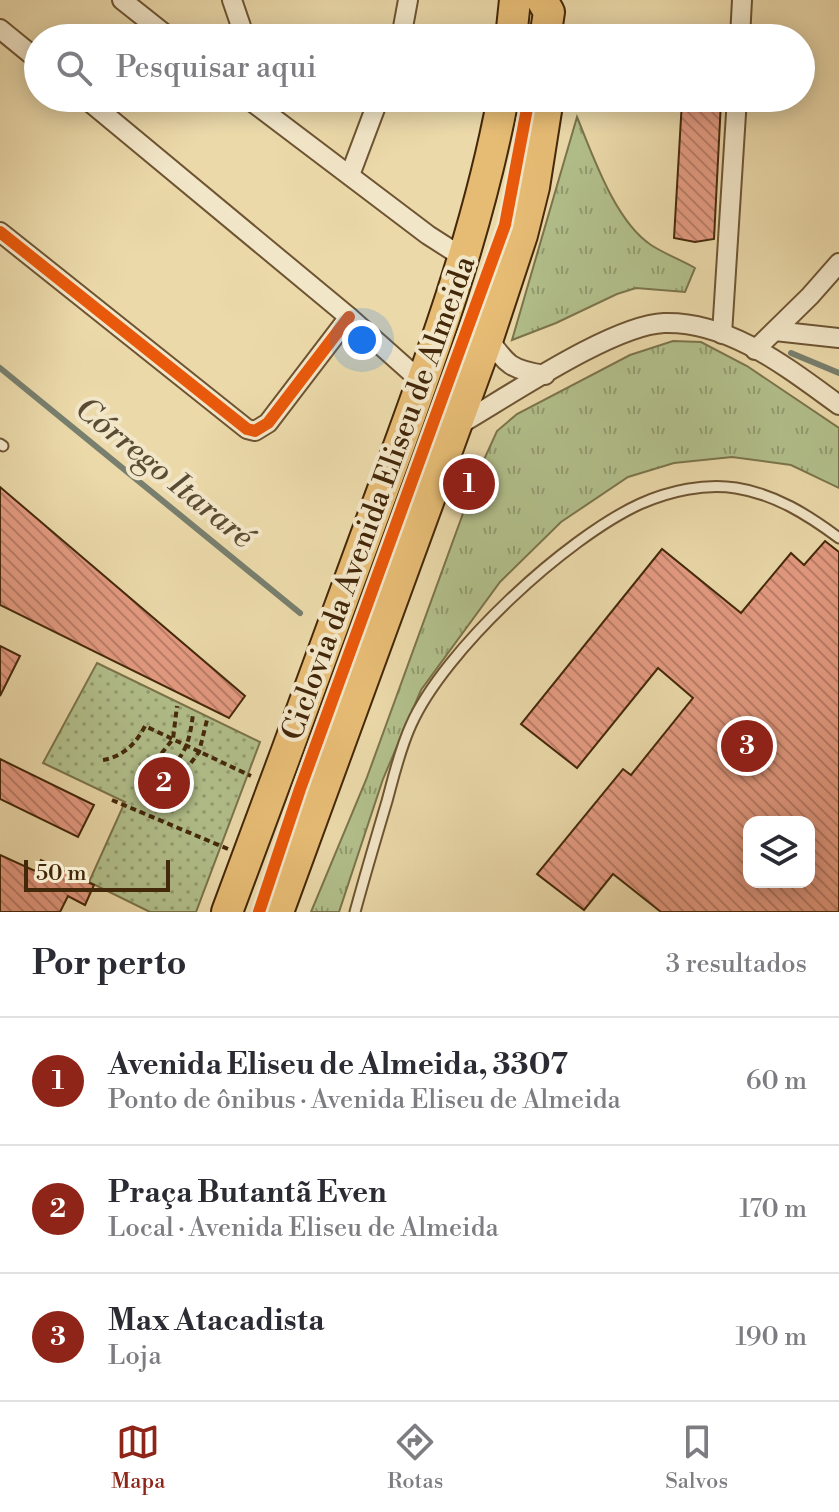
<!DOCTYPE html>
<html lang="pt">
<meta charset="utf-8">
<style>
:root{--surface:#fff;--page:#f2f2f3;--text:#2b2b33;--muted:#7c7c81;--line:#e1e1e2;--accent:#8f2418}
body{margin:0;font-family:"Libre Bodoni",serif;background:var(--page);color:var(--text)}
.controls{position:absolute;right:24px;bottom:24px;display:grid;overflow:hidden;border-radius:16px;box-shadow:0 4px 20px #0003}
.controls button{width:72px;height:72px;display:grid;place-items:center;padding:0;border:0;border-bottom:2px solid var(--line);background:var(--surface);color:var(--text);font:40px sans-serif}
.scale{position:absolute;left:24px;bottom:20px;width:146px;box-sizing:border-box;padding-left:8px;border:4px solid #44280a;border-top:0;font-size:22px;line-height:28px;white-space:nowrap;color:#44280a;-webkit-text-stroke:6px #f2e6c8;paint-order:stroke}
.you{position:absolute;left:362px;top:340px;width:28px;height:28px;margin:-20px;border:6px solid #fff;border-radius:50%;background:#1a73e8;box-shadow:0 0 0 12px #1a73e833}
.badge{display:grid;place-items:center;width:52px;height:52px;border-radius:50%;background:var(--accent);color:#fff;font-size:26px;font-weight:700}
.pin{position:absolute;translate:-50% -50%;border:4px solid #fff;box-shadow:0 2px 8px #0006}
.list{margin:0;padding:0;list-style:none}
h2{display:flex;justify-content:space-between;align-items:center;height:104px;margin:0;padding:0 32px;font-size:34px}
h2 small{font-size:26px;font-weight:400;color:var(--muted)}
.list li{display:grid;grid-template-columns:52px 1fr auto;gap:24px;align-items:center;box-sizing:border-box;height:128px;padding:0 32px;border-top:2px solid var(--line)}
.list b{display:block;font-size:30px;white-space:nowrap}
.list p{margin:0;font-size:26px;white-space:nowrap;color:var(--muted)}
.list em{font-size:26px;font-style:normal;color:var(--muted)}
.icon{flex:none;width:44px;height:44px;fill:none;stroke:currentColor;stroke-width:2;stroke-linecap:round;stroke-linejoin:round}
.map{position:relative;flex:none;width:839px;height:912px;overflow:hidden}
.search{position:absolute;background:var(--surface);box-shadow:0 4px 20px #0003;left:24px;right:24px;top:24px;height:88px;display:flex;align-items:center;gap:20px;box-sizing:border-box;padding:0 28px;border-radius:44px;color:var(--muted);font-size:30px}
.sheet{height:488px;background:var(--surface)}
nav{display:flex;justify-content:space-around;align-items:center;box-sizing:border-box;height:112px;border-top:2px solid var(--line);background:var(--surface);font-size:22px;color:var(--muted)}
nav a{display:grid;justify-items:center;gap:4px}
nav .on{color:var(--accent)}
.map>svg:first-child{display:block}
.grass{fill:url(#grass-dots);stroke:#7b744b;stroke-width:2}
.park{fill:url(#park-tufts);stroke:#7b744b;stroke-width:2}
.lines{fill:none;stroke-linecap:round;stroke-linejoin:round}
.stream{stroke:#787f6e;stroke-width:6}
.building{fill:url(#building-back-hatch);stroke:#44280a;stroke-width:2;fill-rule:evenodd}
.service-casing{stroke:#6e5432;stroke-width:13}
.minor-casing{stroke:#6e5432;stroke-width:22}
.primary-casing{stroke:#44280a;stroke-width:34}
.path{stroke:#44280a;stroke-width:4;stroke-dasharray:6 4;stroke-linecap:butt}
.service{stroke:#f2e6c8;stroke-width:9}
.minor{stroke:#f2e6c8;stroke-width:18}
.primary{stroke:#e6bc75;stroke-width:30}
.cycleway-casing{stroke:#f2e6c8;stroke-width:17}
.cycleway{stroke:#e8590c;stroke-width:12}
.labels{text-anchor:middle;stroke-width:8;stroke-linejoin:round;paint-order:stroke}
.street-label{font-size:30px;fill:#44280a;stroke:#f2e6c8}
.water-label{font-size:32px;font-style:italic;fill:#5a4c34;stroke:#f2e6c8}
</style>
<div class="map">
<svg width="839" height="912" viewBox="0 0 839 912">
<defs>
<pattern id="grass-dots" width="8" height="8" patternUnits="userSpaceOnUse" patternTransform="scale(2)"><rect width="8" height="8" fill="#b2c08c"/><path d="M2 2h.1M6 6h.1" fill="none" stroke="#929c71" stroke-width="1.8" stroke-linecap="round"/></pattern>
<pattern id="park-tufts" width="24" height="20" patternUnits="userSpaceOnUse" patternTransform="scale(2)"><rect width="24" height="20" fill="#b2c08c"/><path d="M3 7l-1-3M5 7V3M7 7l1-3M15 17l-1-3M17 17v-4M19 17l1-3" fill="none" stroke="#929c71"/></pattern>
<pattern id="building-back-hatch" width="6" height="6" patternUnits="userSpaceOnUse" patternTransform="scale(2)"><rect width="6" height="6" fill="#e59b82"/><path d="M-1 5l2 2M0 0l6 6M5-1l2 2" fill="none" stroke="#bb7e69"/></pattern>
</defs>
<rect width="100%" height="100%" fill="#ebd9aa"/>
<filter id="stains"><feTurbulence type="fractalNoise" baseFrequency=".0025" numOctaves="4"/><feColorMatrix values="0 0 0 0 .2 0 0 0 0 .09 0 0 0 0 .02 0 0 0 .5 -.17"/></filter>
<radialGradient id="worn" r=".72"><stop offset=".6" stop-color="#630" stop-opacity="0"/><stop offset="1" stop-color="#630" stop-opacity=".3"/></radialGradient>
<polygon class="grass" points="97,663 260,742 196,912 150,912 89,882 125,802 43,763"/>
<g class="park">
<path d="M577,117C593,156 615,221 651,245C665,254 681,260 695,268L685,292L636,288L617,294L556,323L512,340Z"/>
<polygon points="673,341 701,342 747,366 839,428 839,488 791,465 732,457 674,463 628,477 561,522 500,582 421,690 383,779 339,912 311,912 366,780 477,475 497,431 517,414 630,355"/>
</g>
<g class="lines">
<g class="stream">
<polyline points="791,353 839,373"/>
<polyline points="0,368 300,613"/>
</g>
</g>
<g class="building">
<polygon points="682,101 702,103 721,101 714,239 695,242 674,238"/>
<polygon points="0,487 245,696 229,718 0,605"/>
<path d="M825,541L839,552V912H661L613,874L584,910L537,874L623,769L631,775L693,698L658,668L577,768L521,724L662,549L741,613L791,553L804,565ZM749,822H809V882H749Z"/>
<polygon points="0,646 20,656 0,696"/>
<polygon points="0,759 94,805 78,837 0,799"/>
<polygon points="0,855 35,871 41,860 94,885 85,905 68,896 60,912 0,912"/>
</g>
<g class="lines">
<g class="service-casing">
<g id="service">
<polyline points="0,444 3,446"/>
<path d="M355,912C365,875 376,838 387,801C394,775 400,749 411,725C444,650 566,538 640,504C669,491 705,483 736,488C775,494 808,515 839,538"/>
</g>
</g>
<g class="minor-casing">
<g id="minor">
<polyline points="122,0 170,38"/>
<polyline points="232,0 245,38"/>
<polyline points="0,29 38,60"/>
<polyline points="401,38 408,0"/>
<polyline points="740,38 742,0"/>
<polyline points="85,98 349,317 422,382"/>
<polyline points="247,98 428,235 464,258"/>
<polyline points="350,175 379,98"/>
<polyline points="0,232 247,429 255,431 268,423 349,317"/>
<polyline points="775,331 839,338"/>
<polyline points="722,334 737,98"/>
<path d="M488,338C507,365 511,370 545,375"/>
<polyline points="755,350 810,296 839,263"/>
<path d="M457,426C506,398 612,325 664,323C730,321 789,369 839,405"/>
</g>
</g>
<g class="primary-casing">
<g id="primary">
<polyline points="542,0 549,12 545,38"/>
<polyline points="511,38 515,0"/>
<path d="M227,912C278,776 328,639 378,503C427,370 477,237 503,98"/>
<polyline points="278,912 488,338 522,235 534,187 548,98"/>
</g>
</g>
<g class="path">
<path d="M103,760C122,757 136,744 145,726L251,776"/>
<polyline points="149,769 173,739 177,706"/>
<path d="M156,779C184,759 189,747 193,714"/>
<polyline points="179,779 199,752 207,720"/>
<polyline points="112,800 228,849"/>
</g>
<use href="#service" class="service"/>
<use href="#minor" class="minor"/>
<use href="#primary" class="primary"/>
<g class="cycleway-casing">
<g id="cycleway">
<polyline points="0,232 247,429 255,431 268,423 349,317"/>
<polyline points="259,912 300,789 505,225 529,98"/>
</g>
</g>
<use href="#cycleway" class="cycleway"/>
</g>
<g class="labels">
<g class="street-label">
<text transform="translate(378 498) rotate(-70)" y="10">Ciclovia da Avenida Eliseu de Almeida</text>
</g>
<g class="water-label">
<text transform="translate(165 472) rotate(39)" y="11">Córrego Itararé</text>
</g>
</g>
<rect width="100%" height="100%" filter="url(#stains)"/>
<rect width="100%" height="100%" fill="url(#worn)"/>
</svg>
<div class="controls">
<button><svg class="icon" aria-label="layers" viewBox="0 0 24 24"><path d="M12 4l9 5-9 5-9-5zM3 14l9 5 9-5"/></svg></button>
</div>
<div class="scale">50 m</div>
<div class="you"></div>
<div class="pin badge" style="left:469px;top:484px">1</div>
<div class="pin badge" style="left:164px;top:783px">2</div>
<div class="pin badge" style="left:747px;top:746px">3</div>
<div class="search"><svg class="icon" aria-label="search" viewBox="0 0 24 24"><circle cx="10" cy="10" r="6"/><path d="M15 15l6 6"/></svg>Pesquisar aqui</div>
</div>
<section class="sheet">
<h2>Por perto<small>3 resultados</small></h2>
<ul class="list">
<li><span class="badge">1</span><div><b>Avenida Eliseu de Almeida, 3307</b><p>Ponto de ônibus · Avenida Eliseu de Almeida</p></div><em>60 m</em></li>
<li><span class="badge">2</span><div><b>Praça Butantã Even</b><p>Local · Avenida Eliseu de Almeida</p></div><em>170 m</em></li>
<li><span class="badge">3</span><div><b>Max Atacadista</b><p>Loja</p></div><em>190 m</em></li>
</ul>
</section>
<nav>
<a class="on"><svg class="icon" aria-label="map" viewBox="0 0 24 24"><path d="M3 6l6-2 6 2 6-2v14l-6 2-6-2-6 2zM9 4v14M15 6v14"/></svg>Mapa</a>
<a><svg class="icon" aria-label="directions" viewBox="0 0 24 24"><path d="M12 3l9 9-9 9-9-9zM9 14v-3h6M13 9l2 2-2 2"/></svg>Rotas</a>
<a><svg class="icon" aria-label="saved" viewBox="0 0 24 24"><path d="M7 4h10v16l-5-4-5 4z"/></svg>Salvos</a>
</nav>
